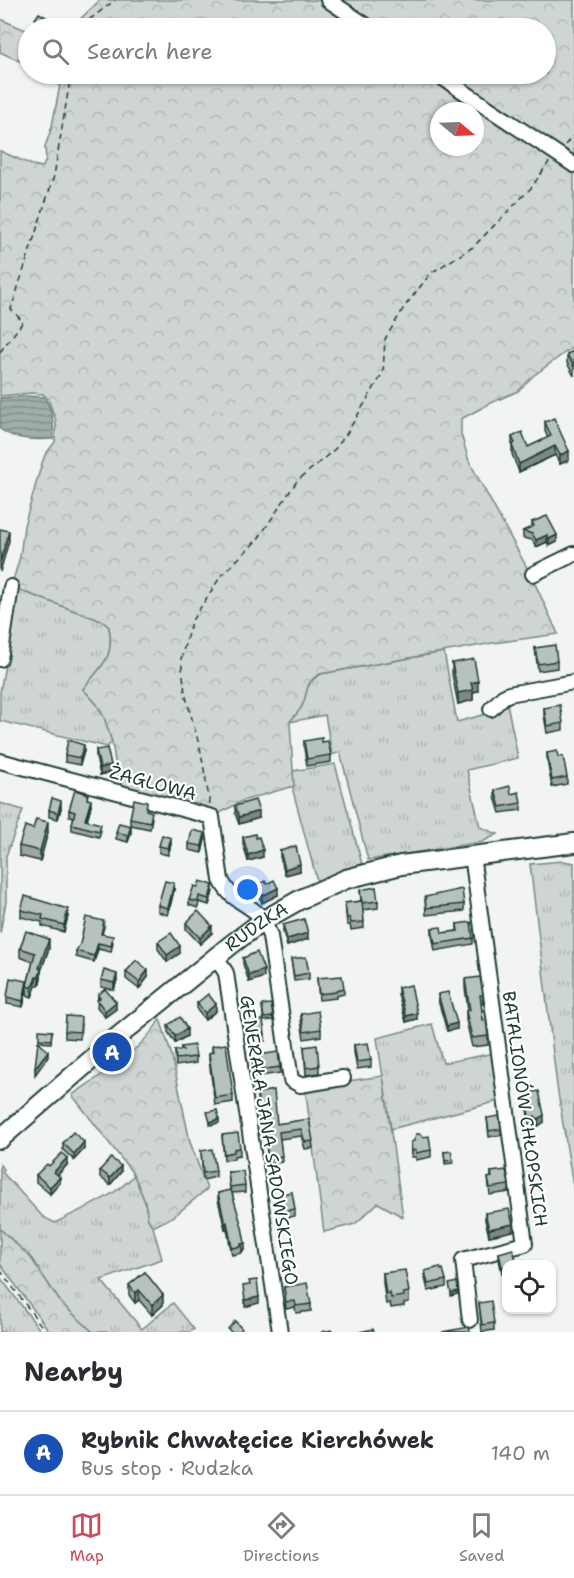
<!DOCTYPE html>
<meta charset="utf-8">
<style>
:root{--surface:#fff;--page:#f7f7f7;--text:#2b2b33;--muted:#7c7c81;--line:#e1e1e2;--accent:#d1495b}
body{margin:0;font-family:"Shantell Sans",sans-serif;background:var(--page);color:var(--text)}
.controls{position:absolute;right:18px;bottom:18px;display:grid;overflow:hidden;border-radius:12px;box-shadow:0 2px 4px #0004}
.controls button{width:54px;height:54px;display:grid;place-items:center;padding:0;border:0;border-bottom:2px solid var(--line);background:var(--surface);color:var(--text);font:30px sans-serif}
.compass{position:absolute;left:430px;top:102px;width:54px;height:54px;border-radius:50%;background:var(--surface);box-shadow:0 2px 4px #0004;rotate:109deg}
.you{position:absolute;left:248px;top:890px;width:21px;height:21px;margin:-15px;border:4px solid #fff;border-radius:50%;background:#1a73e8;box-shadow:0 0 0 9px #1a73e833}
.badge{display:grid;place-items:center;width:39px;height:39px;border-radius:50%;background:var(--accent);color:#fff;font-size:20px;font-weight:700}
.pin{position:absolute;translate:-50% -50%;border:3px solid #fff;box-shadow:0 2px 6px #0006}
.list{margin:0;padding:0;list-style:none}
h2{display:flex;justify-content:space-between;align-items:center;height:78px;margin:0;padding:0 24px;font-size:26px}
h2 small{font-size:20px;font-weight:400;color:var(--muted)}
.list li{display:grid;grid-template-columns:39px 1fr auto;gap:18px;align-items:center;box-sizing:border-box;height:84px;padding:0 24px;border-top:2px solid var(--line)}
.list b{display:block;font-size:22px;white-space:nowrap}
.list p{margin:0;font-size:20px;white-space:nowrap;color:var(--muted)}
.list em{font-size:20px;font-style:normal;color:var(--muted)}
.icon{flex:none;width:33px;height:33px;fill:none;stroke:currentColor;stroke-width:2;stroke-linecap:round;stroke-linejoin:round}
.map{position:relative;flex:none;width:574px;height:1332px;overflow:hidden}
.search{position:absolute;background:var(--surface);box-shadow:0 2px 4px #0004;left:18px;right:18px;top:18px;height:66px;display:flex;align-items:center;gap:15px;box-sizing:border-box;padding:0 21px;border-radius:33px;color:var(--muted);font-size:22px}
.sheet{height:162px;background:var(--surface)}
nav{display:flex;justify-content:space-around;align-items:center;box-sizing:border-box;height:84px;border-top:2px solid var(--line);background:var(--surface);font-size:16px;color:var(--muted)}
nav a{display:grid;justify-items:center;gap:3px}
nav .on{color:var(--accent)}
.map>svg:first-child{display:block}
.grass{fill:url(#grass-tufts);stroke:#768984;stroke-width:1.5}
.forest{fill:url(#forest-crowns);stroke:#768984;stroke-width:1.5;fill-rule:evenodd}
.water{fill:url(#water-rules);stroke:#6d807b;stroke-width:1.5}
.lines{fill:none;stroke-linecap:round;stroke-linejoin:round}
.minor-casing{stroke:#1f3d34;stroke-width:18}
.major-casing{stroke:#1f3d34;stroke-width:22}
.path{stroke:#1f3d34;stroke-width:1.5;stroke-dasharray:6 4.5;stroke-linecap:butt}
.minor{stroke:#fff;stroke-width:14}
.major{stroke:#fff;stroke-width:18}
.wall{fill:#9da6a3;stroke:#1f3d34;stroke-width:1.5}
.shaded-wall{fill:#808784;stroke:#1f3d34;stroke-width:1.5}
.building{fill:#b7c1bd;stroke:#1f3d34;stroke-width:1.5}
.labels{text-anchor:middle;stroke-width:4.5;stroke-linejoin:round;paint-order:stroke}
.street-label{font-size:18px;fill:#1f3d34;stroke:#fff}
</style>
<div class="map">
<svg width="574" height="1332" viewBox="0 0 574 1332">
<defs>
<pattern id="grass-tufts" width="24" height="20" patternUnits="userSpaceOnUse" patternTransform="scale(1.5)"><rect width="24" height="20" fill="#ced5d3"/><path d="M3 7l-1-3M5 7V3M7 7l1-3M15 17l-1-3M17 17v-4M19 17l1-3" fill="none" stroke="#b0b8b6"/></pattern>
<pattern id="forest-crowns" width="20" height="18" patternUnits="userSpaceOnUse" patternTransform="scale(1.5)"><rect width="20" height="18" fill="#ced5d3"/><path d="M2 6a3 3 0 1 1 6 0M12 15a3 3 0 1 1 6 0" fill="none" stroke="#b0b8b6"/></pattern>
<pattern id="water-rules" width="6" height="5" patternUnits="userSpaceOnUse" patternTransform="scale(1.5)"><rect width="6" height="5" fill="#a1adaa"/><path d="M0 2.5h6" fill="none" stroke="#838e8b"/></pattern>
</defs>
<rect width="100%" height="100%" fill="#f2f3f3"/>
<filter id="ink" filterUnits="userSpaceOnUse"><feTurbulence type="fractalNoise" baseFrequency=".0167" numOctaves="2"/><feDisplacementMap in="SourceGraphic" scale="12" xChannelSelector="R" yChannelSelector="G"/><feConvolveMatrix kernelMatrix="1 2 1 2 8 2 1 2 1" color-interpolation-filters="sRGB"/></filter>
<g filter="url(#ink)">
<g class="grass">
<path d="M19,590L102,621L109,627C115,659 101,666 83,689L96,703L104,717L112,742L107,747L0,721V692Z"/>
<path d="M444,652L457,722L497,711L506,698L518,758L467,770L480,827L498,834L482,842L368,860L340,752L332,755L325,715L290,722C293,717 299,712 302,706C309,691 303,684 321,674Z"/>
<polygon points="335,764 362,864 317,881 293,791 293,771"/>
<polygon points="0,803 23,810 6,856 6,902 0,933"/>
<polygon points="563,861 574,863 574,1193 557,1086 530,864"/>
<polygon points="432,1024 443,1063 495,1053 501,1098 495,1102 391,1129 377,1038"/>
<path d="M0,1165L4,1169L2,1172L43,1217L55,1223C82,1208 114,1198 134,1175L145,1202L148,1219L153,1227L162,1259L101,1280L142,1329L173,1303L194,1329L190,1332H93L61,1303L31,1258L0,1229Z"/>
<polygon points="0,1277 37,1326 42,1332 0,1332"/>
</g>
<g class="forest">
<path d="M100,0H574V346L533,376L518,391L491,403L461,419V434L469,461L532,577L558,634L493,643L320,674C303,684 309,692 302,706C299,712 293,717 290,722L294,786L242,801L220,813L212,815L124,791L117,774L112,742L104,717L96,703L83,689C101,666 115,659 109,627L102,621L11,587L20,557L24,526L41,466L45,455L55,442L56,421L48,399L43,394L31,393L0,396V151L32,165L43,167L46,159L45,147L52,126L60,85L46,74H546V28H71ZM439,111H475V147H439Z"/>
<polygon points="0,19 28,31 28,65 0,52"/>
<path d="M160,1019L172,1056L190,1142L207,1189L174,1216L153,1227L148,1219L145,1202L134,1175L72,1095C101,1075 143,1050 160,1019Z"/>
<polygon points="383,1076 403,1217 378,1203 355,1224 324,1232 305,1087"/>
<polygon points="0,1229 31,1258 61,1303 93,1332 50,1332 0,1264"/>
</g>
<path class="water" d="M25,396L44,397C53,411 54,423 53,439C35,440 14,440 0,429V398Z"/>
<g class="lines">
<g class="minor-casing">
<g id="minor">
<polyline points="328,0 370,28"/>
<polyline points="437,74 574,165"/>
<polyline points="533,574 574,554"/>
<polyline points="0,659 11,587"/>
<polyline points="491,709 503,697 509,694 574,682"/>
<path d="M0,761L212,817L221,880C231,901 245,901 259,915C265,920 267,929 270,936L291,1080L300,1085L343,1078"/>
<polyline points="216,957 226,973 280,1332"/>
<polyline points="470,1320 463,1260 525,1244 472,855"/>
</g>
</g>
<g class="major-casing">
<g id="major">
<path id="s1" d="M0,1139L115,1039L232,944L264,920L301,899L346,879L401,865L574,843"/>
</g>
</g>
<g class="path">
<polyline points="84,28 85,23 115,0"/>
<polyline points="565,145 574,135"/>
<polyline points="0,352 23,322 11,309 54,176 71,74"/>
<polyline points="210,804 201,752 185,693 181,659 191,622 221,576 258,539 297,481 335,449 347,433 383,373 385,339 405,306 431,273 473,247 531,188 549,162"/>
<polyline points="101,1071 131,1045"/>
<polyline points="0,1270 46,1332"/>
</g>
<use href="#minor" class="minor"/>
<use href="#major" class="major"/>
</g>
<g class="wall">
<polygon points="35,19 58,28 39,28 35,26"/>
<polygon points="574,351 574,376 567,363 567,354"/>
<polygon points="545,422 569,460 560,464 555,455 519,472 512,454 512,437 528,447 548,438 545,431"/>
<polygon points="532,522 557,542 549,546 547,542 536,547 532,540 523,538 523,531 532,527"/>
<polygon points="535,648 557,661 557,668 538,671"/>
<polygon points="452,663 478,691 473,692 473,700 458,704 452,674"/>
<polygon points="544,708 563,723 563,730 547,733 544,715"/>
<polygon points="304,741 331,755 331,762 307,766 304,748"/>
<polygon points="96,750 111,772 100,775 96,757"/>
<polygon points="84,751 80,765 65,762 65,755"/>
<polygon points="547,753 558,757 567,777 567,784 552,787 547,760"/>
<polygon points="495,790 511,794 521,803 521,810 500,813 495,797"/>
<polygon points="88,799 91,806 87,820 101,830 99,837 72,830 72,824 74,817 69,816 69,810"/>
<polygon points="235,806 259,818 239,824 235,813"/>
<polygon points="61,808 58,819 49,817 49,810"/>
<polygon points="130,818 152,818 150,829 130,825"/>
<polygon points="33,829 48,832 40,861 19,856 19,846"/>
<polygon points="116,832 131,833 128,842 116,839"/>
<polygon points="243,837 256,838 263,857 248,861 243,844"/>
<polygon points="205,839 202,853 189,850 189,844"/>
<polygon points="171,844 168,855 159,853 159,846"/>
<polygon points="280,851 300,871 285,875 280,857"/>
<polygon points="267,884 278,895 262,903 257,892 257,885"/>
<polygon points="174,890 168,915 158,912 158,905"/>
<polygon points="360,890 378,901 378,908 363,910 364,928 351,930 350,925 347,925 345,903 361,901"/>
<polygon points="213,891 209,905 199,902 198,908 189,905 189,900"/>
<polygon points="425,897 464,904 464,911 426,915"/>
<polygon points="21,910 68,916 64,932 42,926 42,922 21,917"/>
<polygon points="186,923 212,933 200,944 186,929"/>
<polygon points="457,924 473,938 473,944 435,951 432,935 432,928 442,933 457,931"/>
<polygon points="283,925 308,939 287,946 283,932"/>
<polygon points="104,927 102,934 113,942 111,952 98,949 94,962 76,957 76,951"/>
<polygon points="158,942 180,953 167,962 158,949"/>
<polygon points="20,948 49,948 41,971 41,978 39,986 36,986 32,997 27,995 27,989 23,1007 7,1004 7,997 27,985 33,962 20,957"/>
<polygon points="243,958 264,977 249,982 243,964"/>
<polygon points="291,959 309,973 309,979 294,981"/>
<polygon points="126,972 148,977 139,989 126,979"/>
<polygon points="317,978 344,988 344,994 336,996 336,998 319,1000"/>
<polygon points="465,979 483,995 483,1004 481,1004 483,1020 488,1036 488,1045 472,1047 466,1020 466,1011 468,1010 465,988"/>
<polygon points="101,980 117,980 114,990 101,987"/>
<polygon points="398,988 417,1019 406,1022 398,994"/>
<polygon points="438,994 457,1029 447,1031 438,1000"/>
<polygon points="98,995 116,1009 105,1017 97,1007"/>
<polygon points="197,1003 216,1011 205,1020 197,1010"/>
<polygon points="262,1008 273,1017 273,1020 264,1021"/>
<polygon points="301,1014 321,1029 321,1036 304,1039 301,1020"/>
<polygon points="247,1022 265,1034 265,1041 249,1043"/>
<polygon points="81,1024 80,1039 65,1038 65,1031"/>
<polygon points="168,1025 187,1036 175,1043 168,1032"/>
<polygon points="52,1031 51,1043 39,1042 39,1039"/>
<polygon points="354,1045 371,1060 371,1067 357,1069 354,1052"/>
<polygon points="212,1046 233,1095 233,1102 215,1105 209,1060 209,1053 212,1052"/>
<polygon points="181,1047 196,1057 196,1063 176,1066 175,1051 181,1050"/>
<polygon points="304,1047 319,1066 319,1073 306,1075"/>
<polygon points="252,1056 280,1067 280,1073 254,1077"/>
<polygon points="257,1093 277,1124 309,1119 313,1148 305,1149 301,1136 280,1139 282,1162 268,1164 266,1143 269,1142 267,1132 262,1133 257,1100"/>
<polygon points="527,1093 544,1122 538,1126 535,1123 529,1124 527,1108"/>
<polygon points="487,1118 501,1129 501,1135 489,1137"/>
<polygon points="222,1135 240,1148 240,1155 234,1156 234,1159 224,1160"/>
<polygon points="411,1142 431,1150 431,1157 416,1160 416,1157 412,1157"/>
<polygon points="63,1143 84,1149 74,1160 63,1150"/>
<polygon points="201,1151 216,1171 216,1177 203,1180"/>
<polygon points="444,1152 453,1160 453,1163 445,1164"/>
<polygon points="67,1165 58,1175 60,1183 50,1194 36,1182 36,1175 49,1166"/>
<polygon points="100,1170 121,1172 110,1185 100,1177"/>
<polygon points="228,1172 245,1185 245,1192 232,1193 245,1250 242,1251 242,1253 232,1255 227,1229 225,1229 218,1200 218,1193 230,1190"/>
<polygon points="491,1172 509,1185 509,1192 490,1195 488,1178 491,1177"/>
<polygon points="276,1195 295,1209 295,1216 279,1219 276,1202"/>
<polygon points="485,1213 513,1231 489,1236 485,1220"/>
<polygon points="499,1253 517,1262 507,1264 502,1273 499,1260"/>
<polygon points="441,1270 446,1280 446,1287 428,1291 425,1278 425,1271"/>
<polygon points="145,1272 163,1305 152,1315 139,1300 135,1303 129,1295 129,1285"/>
<polygon points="383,1273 409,1292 409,1302 404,1303 404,1306 391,1308 390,1303 386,1304 383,1283"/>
<polygon points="284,1287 311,1304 311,1311 296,1313 295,1307 286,1309"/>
<polygon points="479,1303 494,1323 494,1330 482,1332"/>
</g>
<g class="shaded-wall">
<polygon points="555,446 555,455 519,472 519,464"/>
<polygon points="569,451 569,460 560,464 560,455"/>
<polygon points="9,531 9,541 0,572 0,562"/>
<polygon points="547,535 547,542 536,547 536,540"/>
<polygon points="557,535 557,542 549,546 549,539"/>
<polygon points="478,681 478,691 473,692 473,700 458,704 458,693 471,683"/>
<polygon points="84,745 84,751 80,765 80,758"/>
<polygon points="111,765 111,772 100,775 100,768"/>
<polygon points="91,800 91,806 85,825 85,820"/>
<polygon points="61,801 61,808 58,819 58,813"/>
<polygon points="259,811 259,818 239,824 239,817"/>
<polygon points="48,822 48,832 40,861 40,851"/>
<polygon points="131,826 131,833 128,842 128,835"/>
<polygon points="205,833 205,839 202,853 202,846"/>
<polygon points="171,838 171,844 168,855 168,848"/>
<polygon points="263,850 263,857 248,861 248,855"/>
<polygon points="300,864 300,871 285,875 285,869"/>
<polygon points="174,883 174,890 168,915 168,908"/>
<polygon points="213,885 213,891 209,905 209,899"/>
<polygon points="278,888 278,895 262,903 262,896"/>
<polygon points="68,909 68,916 64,932 64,925"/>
<polygon points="212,926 212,933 200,944 200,938"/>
<polygon points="308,933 308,939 287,946 287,939"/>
<polygon points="49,939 49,948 41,971 41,978 39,986 39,968"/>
<polygon points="98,943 98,949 94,962 94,956"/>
<polygon points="180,946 180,953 167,962 167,955"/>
<polygon points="148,970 148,977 139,989 139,982"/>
<polygon points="264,970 264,977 249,982 249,975"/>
<polygon points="117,974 117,980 114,990 114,983"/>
<polygon points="36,977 36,986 32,997 32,988"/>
<polygon points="27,981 27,987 23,1007 23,1001"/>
<polygon points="116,1002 116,1009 105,1017 105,1011"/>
<polygon points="216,1004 216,1011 205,1020 205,1013"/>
<polygon points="417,1013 417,1019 406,1022 406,1016"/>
<polygon points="457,1023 457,1029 447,1031 447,1026"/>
<polygon points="187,1029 187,1036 175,1043 175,1036"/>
<polygon points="48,1051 48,1057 35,1075 35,1068"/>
<polygon points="544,1115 544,1122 538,1126 538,1119"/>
<polygon points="219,1119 219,1123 210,1125 210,1122"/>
<polygon points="84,1142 84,1149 74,1160 74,1154"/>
<polygon points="67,1158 67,1165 54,1178 54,1172"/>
<polygon points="121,1166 121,1172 110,1185 110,1178"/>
<polygon points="60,1177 60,1183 50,1194 50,1187"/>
<polygon points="227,1222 227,1229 225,1229 225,1223"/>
<polygon points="513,1224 513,1231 489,1236 489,1229"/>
<polygon points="245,1243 245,1250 242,1251 241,1244"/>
<polygon points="507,1266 507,1272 502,1273 502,1267"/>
<polygon points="139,1290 139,1300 135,1303 135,1293"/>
<polygon points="458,1291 458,1294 451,1296 451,1293"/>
<polygon points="163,1295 163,1305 152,1315 152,1305"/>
<polygon points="259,1297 259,1303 245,1307 245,1300"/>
</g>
<g class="building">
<polygon points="39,13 58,24 56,28 51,28 35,19"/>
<polygon points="574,351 574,367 567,354"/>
<polygon points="554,418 569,451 560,455 555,446 519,464 512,445 515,443 512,437 522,432 528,447 551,436 545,422"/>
<polygon points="547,516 557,535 549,539 547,535 536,540 532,534 523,531 534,526 532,522"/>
<polygon points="0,529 9,531 0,562"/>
<polygon points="555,645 557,661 538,664 535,648"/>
<polygon points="474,659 478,681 471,683 473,690 458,693 452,663"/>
<polygon points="560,705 563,723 547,726 544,708"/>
<polygon points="322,738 322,742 328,741 331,755 307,759 304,741"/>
<polygon points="68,740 84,745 80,758 65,755"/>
<polygon points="107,748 111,765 100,768 96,750"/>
<polygon points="557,751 558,757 563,756 567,777 552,780 547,753"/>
<polygon points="510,786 511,794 519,792 521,803 500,807 495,790"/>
<polygon points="75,790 88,794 87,799 91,800 85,820 101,824 99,831 72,824 75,812 69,810"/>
<polygon points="52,798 61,801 58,813 49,810"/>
<polygon points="134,799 147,802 146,810 152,812 150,822 130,818"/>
<polygon points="255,800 259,811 239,817 235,806"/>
<polygon points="36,819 48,822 40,851 19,846 25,826 33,829"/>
<polygon points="119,823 131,826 128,835 116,832"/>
<polygon points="192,830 205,833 202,846 189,844"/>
<polygon points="255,834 256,838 259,837 263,850 248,855 243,837"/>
<polygon points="162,835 171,838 168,848 159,846"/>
<polygon points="296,846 300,864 285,869 280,851"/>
<polygon points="274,880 278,888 262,896 257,885 265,881 267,884"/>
<polygon points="165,881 174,883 168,908 158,905"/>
<polygon points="200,881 213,885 209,899 199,896 198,902 189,900 194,886 198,887"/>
<polygon points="376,887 378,901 362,903 360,890"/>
<polygon points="462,889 464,904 426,908 425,897"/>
<polygon points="25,896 68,909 64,925 42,919 43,915 21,910"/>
<polygon points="362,901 364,922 351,923 350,918 347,918 345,903"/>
<polygon points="198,911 212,926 200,938 186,923"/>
<polygon points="86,917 104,921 101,934 113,936 111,946 98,943 94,956 76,951 80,944"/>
<polygon points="304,919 308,933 287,939 283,925"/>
<polygon points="471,922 473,938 435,944 432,928 441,927 442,933 458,931 457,924"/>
<polygon points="26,931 49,939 39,968 41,969 39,977 36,977 32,988 27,986 35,953 20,948"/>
<polygon points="171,933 180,946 167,955 158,942"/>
<polygon points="257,952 264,970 249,975 243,958"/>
<polygon points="306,957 309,973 294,976 291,959"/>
<polygon points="136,960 148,970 139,982 126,972"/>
<polygon points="104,970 117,974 114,983 101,980"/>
<polygon points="342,976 344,988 336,990 336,992 319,994 317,978"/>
<polygon points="480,977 483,995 480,995 483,1020 486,1020 488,1036 472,1038 466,1011 470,1010 465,979"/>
<polygon points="10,978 27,981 23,1001 7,997"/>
<polygon points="411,985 417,1013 406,1016 398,988"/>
<polygon points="105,989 116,1002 105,1011 97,1000 100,998 98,995"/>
<polygon points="448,992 457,1023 447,1026 438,994"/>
<polygon points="208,994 216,1004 205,1013 197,1003"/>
<polygon points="271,1004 273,1017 264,1018 262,1005"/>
<polygon points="318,1011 321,1029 304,1032 301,1014"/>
<polygon points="66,1016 81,1017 80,1032 65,1031"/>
<polygon points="180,1017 187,1029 175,1036 168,1025"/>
<polygon points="263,1020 265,1034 249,1037 247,1022"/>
<polygon points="39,1030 52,1031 51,1040 39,1039"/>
<polygon points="38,1042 48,1051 35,1068"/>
<polygon points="368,1043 371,1060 357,1062 354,1045"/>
<polygon points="226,1044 233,1095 215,1098 209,1053 213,1052 212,1046"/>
<polygon points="194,1045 196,1057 176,1059 175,1051 183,1050 181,1047"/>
<polygon points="317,1045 319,1066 306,1068 304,1047"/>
<polygon points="278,1052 280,1067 254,1071 252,1056"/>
<polygon points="274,1090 277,1124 309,1119 313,1141 305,1142 301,1129 279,1132 282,1156 268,1158 266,1143 270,1142 267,1126 262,1126 257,1093"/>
<polygon points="539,1091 544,1115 538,1119 535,1116 529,1117 527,1102 529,1101 527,1093"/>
<polygon points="217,1110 219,1119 210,1122 207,1112"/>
<polygon points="499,1116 501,1129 489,1131 487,1118"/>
<polygon points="73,1132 84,1142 74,1154 63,1143"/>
<polygon points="238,1133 240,1148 234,1149 234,1152 224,1154 222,1135"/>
<polygon points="416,1134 420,1134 423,1137 429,1136 431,1150 416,1153 416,1150 412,1151 411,1142 414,1141"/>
<polygon points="212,1149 216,1171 203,1173 201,1151"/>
<polygon points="451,1151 453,1160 445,1161 444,1152"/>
<polygon points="62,1153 67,1158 54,1172 60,1177 50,1187 36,1175 47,1164 49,1166"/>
<polygon points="111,1158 121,1166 110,1178 100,1170"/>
<polygon points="506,1170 509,1185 490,1188 488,1178 492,1177 491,1172"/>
<polygon points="243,1171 245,1185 230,1187 228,1172"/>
<polygon points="231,1190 242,1227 245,1243 241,1244 242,1246 232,1248 227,1222 225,1223 218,1193"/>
<polygon points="292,1192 295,1209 279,1212 276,1195"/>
<polygon points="509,1209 513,1224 489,1229 485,1213"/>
<polygon points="513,1249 517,1264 507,1264 507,1266 502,1267 499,1253"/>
<polygon points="524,1260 525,1264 517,1264 517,1262"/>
<polygon points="440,1267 441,1270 443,1269 446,1280 428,1284 425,1271"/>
<polygon points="405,1270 409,1292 403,1293 404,1296 391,1298 390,1293 386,1294 383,1273"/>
<polygon points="145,1272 163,1295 152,1305 139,1290 135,1293 129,1285"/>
<polygon points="257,1280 259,1297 245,1300 243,1286 250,1285 249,1281"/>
<polygon points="457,1282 458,1291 451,1293 449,1284"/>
<polygon points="307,1283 311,1304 296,1306 295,1301 286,1302 284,1287"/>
<polygon points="491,1301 494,1323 482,1325 479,1303"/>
<polygon points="235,1321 242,1329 239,1332 231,1332 228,1329"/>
<polygon points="469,1327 470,1332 442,1332"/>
<polygon points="373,1329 374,1332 359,1332"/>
<polygon points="332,1330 333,1332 321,1332"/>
</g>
</g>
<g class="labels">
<g class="street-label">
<text transform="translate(153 783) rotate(15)" y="6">ŻAGLOWA</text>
<text dy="6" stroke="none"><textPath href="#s1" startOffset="333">RUDZKA</textPath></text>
<text transform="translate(525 1109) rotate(82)" y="6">BATALIONÓW CHŁOPSKICH</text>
<text transform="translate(269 1140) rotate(81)" y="6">GENERAŁA JANA SADOWSKIEGO</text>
</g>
</g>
</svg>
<div class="controls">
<button><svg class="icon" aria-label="locate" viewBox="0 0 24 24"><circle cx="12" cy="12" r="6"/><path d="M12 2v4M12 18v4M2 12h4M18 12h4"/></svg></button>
</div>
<svg class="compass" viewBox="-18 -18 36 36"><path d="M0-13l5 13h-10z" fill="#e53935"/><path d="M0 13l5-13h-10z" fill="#7c7c81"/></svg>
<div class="you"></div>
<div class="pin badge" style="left:112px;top:1052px;background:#1a4fb4">A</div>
<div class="search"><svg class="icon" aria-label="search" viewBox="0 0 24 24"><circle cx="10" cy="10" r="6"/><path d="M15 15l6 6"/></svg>Search here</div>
</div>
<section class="sheet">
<h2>Nearby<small></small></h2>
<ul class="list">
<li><span class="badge" style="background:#1a4fb4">A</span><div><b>Rybnik Chwałęcice Kierchówek</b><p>Bus stop · Rudzka</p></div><em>140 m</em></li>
</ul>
</section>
<nav>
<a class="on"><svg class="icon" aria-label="map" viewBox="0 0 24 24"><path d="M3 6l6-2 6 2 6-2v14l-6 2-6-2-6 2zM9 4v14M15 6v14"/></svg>Map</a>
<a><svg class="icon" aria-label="directions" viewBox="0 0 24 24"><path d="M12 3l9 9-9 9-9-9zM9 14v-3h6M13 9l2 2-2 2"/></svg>Directions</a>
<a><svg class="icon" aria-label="saved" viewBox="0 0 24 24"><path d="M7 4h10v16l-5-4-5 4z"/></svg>Saved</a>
</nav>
